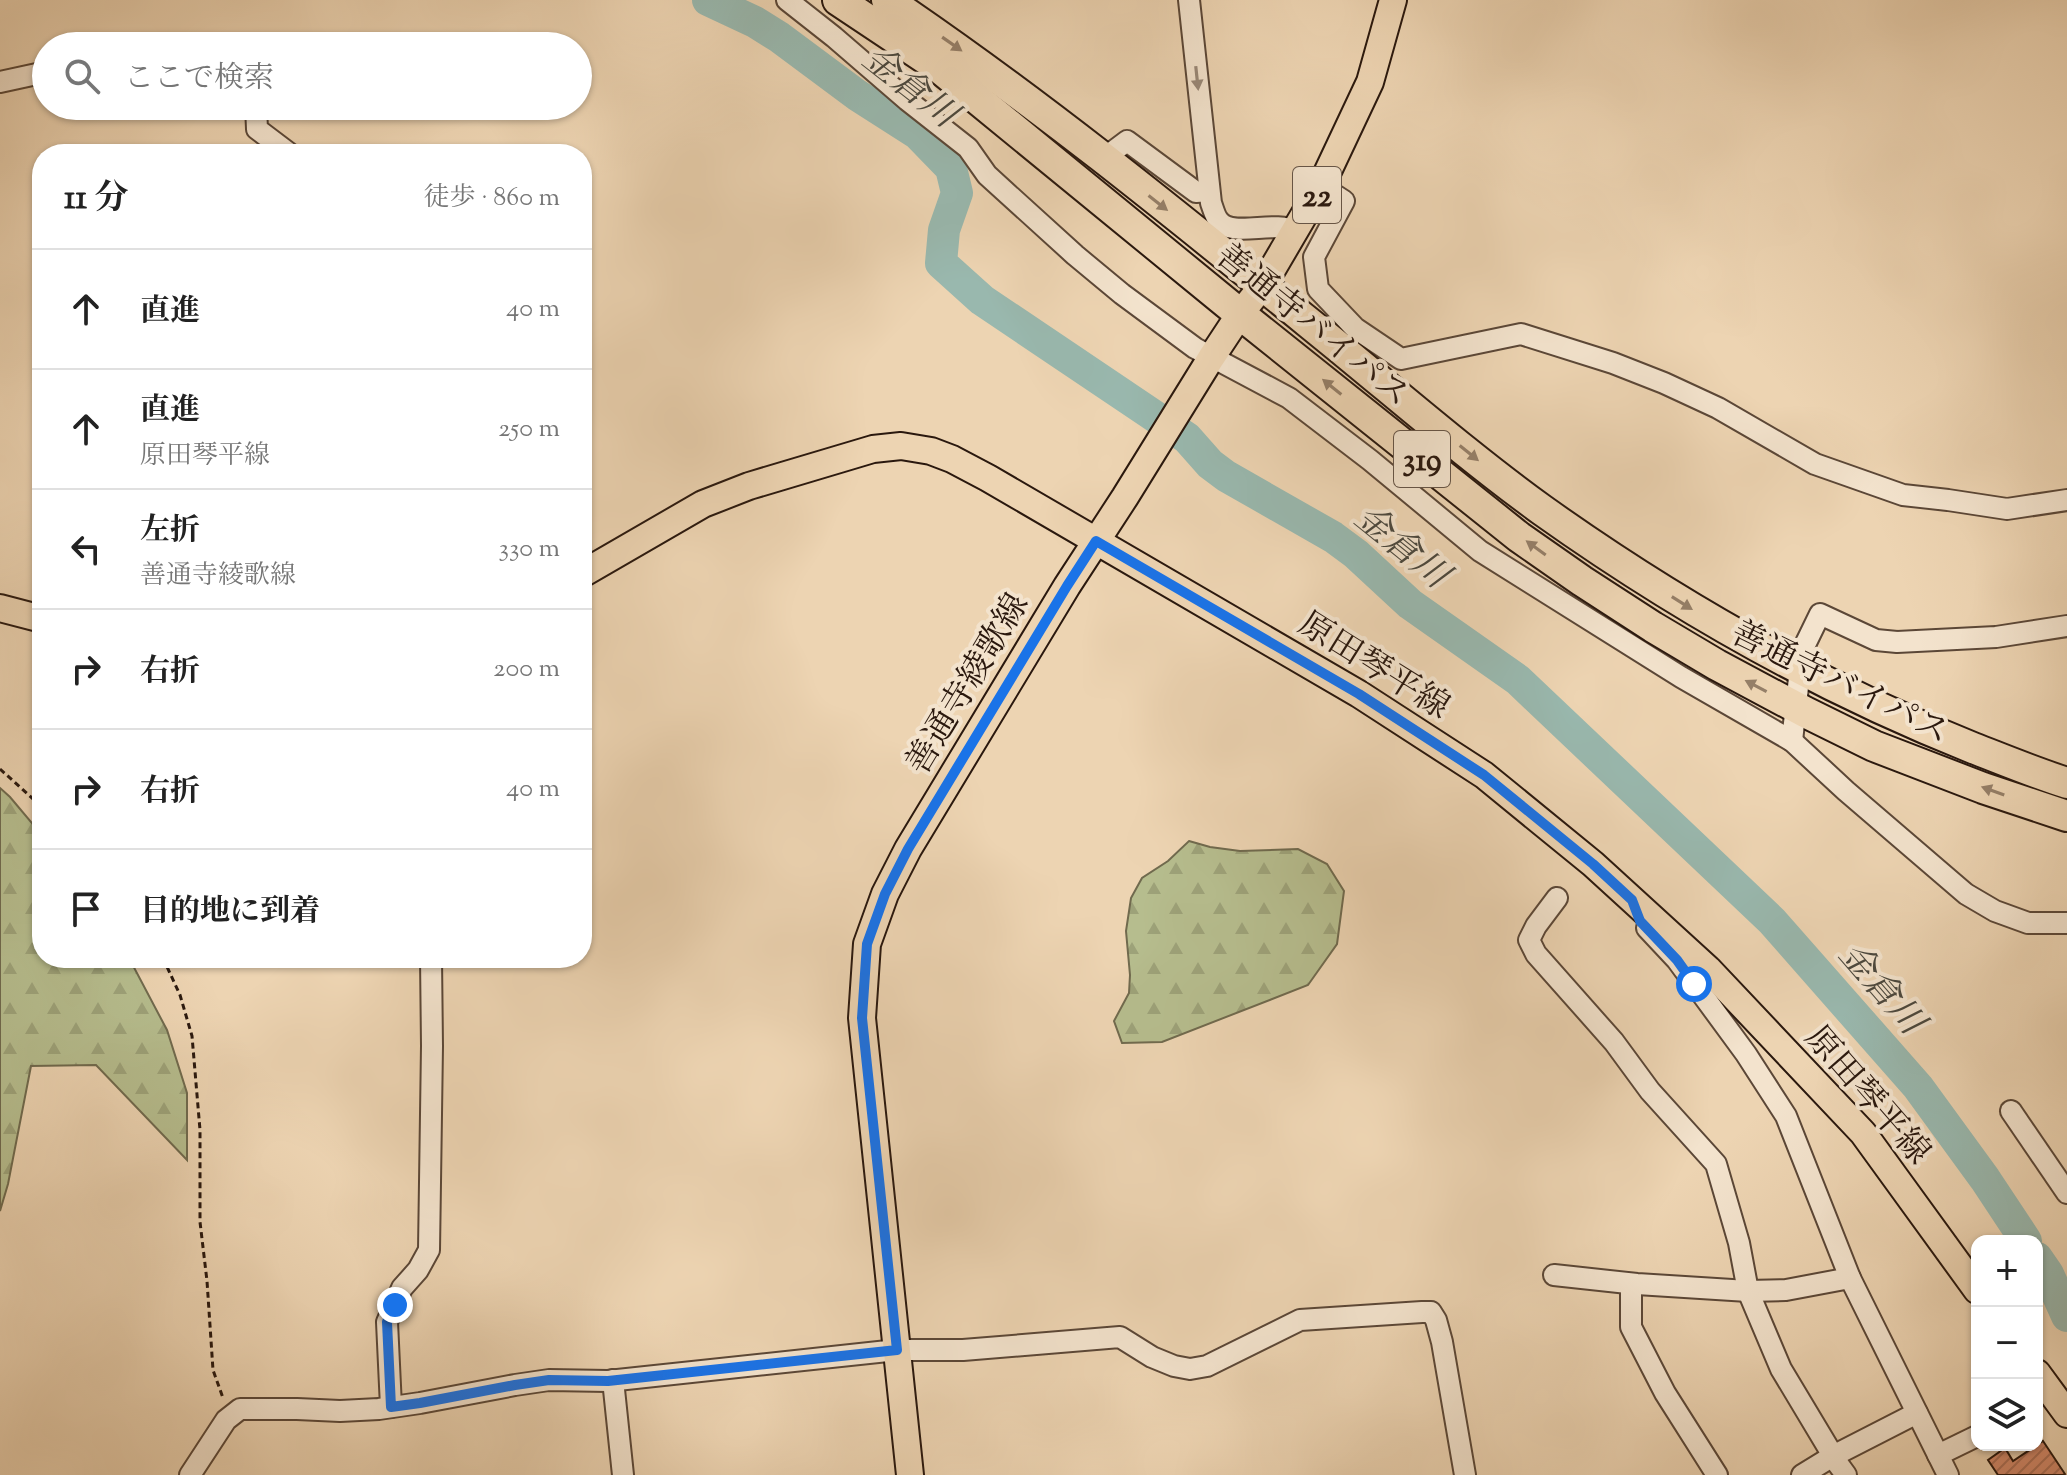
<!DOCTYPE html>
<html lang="ja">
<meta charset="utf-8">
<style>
:root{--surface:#fff;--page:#f2f2f2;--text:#222;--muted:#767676;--line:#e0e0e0}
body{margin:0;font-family:"Sorts Mill Goudy","Noto Serif JP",serif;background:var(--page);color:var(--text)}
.controls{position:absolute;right:24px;bottom:24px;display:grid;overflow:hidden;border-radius:16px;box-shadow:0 2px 6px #0004}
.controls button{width:72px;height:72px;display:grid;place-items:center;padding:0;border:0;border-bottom:2px solid var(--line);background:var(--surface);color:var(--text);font:40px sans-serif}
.stop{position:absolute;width:24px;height:24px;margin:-18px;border:6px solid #1a73e8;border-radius:50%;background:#fff}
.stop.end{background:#1a73e8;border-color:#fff;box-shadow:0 2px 8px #0008}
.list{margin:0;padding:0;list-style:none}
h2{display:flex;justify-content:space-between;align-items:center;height:104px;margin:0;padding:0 32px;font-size:34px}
h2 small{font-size:26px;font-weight:400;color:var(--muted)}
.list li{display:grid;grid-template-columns:52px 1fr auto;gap:24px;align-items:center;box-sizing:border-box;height:120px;padding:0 32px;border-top:2px solid var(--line)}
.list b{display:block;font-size:30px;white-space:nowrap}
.list p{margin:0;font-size:26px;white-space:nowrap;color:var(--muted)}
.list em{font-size:26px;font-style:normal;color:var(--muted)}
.icon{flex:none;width:44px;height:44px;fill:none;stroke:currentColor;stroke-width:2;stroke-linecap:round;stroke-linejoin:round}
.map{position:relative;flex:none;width:2067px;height:1475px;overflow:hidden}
.search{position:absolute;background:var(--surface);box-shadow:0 2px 6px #0004;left:32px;top:32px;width:560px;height:88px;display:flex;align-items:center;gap:20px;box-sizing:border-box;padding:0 28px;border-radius:44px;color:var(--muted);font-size:30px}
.panel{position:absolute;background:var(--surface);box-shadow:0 2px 6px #0004;left:32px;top:144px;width:560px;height:824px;border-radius:32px}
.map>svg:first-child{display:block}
.forest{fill:url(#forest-firs);stroke:#706a4e;stroke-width:2}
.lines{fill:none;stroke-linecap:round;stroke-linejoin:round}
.river{stroke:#99b8ae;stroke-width:32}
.building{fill:url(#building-hatch);stroke:#2a180e;stroke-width:2}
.minor-casing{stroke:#5b4737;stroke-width:24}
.major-casing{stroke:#2a180e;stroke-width:30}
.highway-casing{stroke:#2a180e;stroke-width:34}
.path{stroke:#2a180e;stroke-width:3;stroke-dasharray:6 4;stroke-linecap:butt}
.minor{stroke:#f3e3cd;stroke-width:20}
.major{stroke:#edd4b2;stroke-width:26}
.highway{stroke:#edd4b2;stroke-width:30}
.oneway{fill:#957f68}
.oneway2{fill:#987}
.route{stroke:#1a73e8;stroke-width:10}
.labels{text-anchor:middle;stroke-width:8;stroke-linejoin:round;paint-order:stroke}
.shield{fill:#f3e3cd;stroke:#665547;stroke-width:2}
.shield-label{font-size:32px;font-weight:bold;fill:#2a180e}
.street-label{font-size:34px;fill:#2a180e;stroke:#f3e3cd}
.water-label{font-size:36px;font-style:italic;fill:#4b483e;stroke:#f3e3cd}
</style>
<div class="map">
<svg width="2067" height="1475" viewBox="0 0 2067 1475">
<defs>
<pattern id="forest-firs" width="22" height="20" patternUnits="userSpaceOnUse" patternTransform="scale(2)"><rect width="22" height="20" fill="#b6bd8e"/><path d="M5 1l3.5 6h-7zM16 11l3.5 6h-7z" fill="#9da279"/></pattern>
<pattern id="building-hatch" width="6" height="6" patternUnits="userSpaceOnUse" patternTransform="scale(2)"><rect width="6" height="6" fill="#d3896b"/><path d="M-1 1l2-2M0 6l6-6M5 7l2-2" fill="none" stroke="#ab6f56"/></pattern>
</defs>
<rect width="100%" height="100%" fill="#edd4b2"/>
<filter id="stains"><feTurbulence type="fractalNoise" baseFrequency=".0025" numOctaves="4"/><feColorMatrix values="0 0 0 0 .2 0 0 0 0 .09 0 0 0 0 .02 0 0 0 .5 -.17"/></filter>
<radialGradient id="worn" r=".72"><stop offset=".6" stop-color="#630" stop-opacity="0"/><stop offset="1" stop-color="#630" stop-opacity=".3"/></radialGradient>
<g class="forest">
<polygon points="0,788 10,797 42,835 42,958 129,958 167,1030 187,1093 187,1160 96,1065 31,1066 8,1184 0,1211"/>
<polygon points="1189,841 1210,847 1240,851 1298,849 1327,864 1344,891 1337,944 1308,985 1162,1042 1122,1043 1114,1021 1129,993 1130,975 1126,931 1131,898 1142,878 1168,861"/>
</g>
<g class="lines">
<g class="river">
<polyline points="708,0 755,22 779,37 857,95 918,134 951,168 957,193 944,230 941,263 982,300 1187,438 1210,464 1226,476 1333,537 1356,554 1410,604 1518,680 1772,921 1918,1087 1985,1179 2026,1241"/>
<polyline points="2037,1258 2048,1274 2067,1316"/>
</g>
</g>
<polygon class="building" points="2043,1441 2065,1474 2063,1475 1998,1475 1988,1460 2005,1448 2013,1461"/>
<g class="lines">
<g class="minor-casing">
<g id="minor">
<polyline points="787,0 834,37 907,100 968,148 987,175 1075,255 1122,294 1195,348 1289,398 1370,460 1480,551 1681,677 1792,741 1846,791 1966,894 1995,911 2028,923 2067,923"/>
<path d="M1189,0L1211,203C1213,208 1215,217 1219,221C1232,238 1274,220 1295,231"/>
<polyline points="243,46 254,46"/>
<polyline points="0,82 46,72"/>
<polyline points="256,106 257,129 290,154"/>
<polyline points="1103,159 1127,141 1196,192 1209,191"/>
<polyline points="1321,186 1344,201 1314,257 1318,289 1355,328 1401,359 1521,334 1613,363 1664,383 1718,408 1815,464 1903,495 1948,500 2007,509 2067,500"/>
<polyline points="1792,741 1802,651 1820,614 1876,640 1897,642 1996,637 2067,626"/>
<polyline points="1557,898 1536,926 1529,940 1536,954 1614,1042 1650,1091 1716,1164 1739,1243 1748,1291 1781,1369 1838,1464 1846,1475"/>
<polyline points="1647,928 1677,960 1746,1054 1786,1116 1850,1278 1948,1475"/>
<polyline points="2011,1111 2067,1193"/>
<polyline points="1554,1275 1637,1284 1748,1291 1786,1290 1850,1278"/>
<polyline points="1631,1284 1631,1327 1665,1393 1717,1475"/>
<polyline points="613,1380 623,1475"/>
<polyline points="391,1407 387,1322 402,1288 418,1270 429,1250 432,1046 431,958"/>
<polyline points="1938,1455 1977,1436"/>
<polyline points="190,1475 226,1420 240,1409 297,1409 340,1411 379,1409 420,1403 515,1385 549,1380 608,1381 897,1350 963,1350 1120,1337 1152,1357 1174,1366 1190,1369 1207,1366 1300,1320 1422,1312 1431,1312 1436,1320 1442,1342 1465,1475"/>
<polyline points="1802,1475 1833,1456 1917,1413"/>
</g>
</g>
<g class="major-casing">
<g id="major">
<polyline points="582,574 703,504 749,486 873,449 901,446 931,451 952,459 988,478 1359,694 1484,775 1593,864 1708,969 1863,1133 1977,1290"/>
<polyline points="0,608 42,619"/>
<polyline points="2037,1373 2067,1414"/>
<polyline points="910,1475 862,1018 867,944 885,894 908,849 1067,586 1125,497 1211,358 1240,314 1263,285 1321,186 1370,82 1393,0"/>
</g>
</g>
<g class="highway-casing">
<g id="highway">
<polyline points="838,0 937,66 1240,314 1519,537 1582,581 1653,627 1717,665 1805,712 1874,746 1983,788 2067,816"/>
<path d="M887,0C1041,104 1186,223 1330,340C1400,397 1469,457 1542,510C1677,606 1819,687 1973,748C2004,760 2035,773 2067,783"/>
</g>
</g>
<g class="path">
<polyline points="0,769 42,807"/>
<polyline points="163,958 180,995 192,1036 200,1130 200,1222 207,1281 213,1370 223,1398"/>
</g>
<use href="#minor" class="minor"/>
<use href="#major" class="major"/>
<use href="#highway" class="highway"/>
</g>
<defs><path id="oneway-solid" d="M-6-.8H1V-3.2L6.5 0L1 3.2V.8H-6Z" transform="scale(2)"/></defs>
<g class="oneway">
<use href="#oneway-solid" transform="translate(952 44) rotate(35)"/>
<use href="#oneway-solid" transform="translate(1158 203) rotate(38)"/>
<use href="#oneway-solid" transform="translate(1332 387) rotate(-141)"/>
<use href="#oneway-solid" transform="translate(1469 453) rotate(39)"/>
<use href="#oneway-solid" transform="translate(1536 548) rotate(-144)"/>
<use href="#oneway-solid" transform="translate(1682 603) rotate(32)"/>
<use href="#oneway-solid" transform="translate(1756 686) rotate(-152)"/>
<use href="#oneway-solid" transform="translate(1993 791) rotate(-160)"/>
</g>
<use class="oneway2" href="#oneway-solid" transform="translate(1197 78) rotate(84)"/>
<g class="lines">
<polyline class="route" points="395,1305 387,1322 391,1407 420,1403 515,1385 549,1380 608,1381 897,1350 862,1018 867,944 885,894 908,849 1067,586 1096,541 1359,694 1484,775 1593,864 1632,900 1640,921 1677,960 1694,984"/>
</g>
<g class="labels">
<g class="shield">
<rect x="1293" y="167" width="48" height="56" rx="6"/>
<rect x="1394" y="431" width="56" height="56" rx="6"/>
</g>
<g class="shield-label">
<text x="1317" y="206">22</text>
<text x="1422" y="470">319</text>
</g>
<g class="street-label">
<text transform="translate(1314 324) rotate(39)" y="12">善通寺バイパス</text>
<text transform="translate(1375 664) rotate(32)" y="12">原田琴平線</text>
<text transform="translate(1841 681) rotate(26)" y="12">善通寺バイパス</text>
<text transform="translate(966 683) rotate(-59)" y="12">善通寺綾歌線</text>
<text transform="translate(1869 1094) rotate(49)" y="12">原田琴平線</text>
</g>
<g class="water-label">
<text transform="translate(911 85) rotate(38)" y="13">金倉川</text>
<text transform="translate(1403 545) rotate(39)" y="13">金倉川</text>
<text transform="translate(1883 987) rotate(49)" y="13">金倉川</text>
</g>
</g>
<rect width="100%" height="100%" filter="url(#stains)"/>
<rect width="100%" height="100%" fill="url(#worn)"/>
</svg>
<div class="controls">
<button>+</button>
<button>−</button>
<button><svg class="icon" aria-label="layers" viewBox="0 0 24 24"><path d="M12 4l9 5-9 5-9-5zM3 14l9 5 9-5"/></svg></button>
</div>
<div class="stop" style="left:1694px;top:984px"></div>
<div class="stop end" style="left:395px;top:1305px"></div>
<div class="search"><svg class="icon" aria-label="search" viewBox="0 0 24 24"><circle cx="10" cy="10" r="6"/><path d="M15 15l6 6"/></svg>ここで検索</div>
<section class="panel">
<h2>11 分<small>徒歩 · 860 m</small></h2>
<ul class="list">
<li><svg class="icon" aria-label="ahead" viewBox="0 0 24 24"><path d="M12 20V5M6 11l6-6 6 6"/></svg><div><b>直進</b></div><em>40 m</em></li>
<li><svg class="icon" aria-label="ahead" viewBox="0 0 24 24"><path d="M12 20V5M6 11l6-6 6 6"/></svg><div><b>直進</b><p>原田琴平線</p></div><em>250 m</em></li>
<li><svg class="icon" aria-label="left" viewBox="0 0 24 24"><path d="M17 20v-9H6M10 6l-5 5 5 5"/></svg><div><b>左折</b><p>善通寺綾歌線</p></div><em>330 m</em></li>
<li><svg class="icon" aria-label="right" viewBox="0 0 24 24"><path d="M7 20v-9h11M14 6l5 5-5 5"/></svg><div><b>右折</b></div><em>200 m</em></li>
<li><svg class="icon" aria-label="right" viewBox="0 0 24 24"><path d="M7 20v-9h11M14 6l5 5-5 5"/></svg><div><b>右折</b></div><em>40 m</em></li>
<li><svg class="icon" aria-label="arrive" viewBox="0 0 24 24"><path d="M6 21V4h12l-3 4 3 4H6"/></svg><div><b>目的地に到着</b></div></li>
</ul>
</section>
</div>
